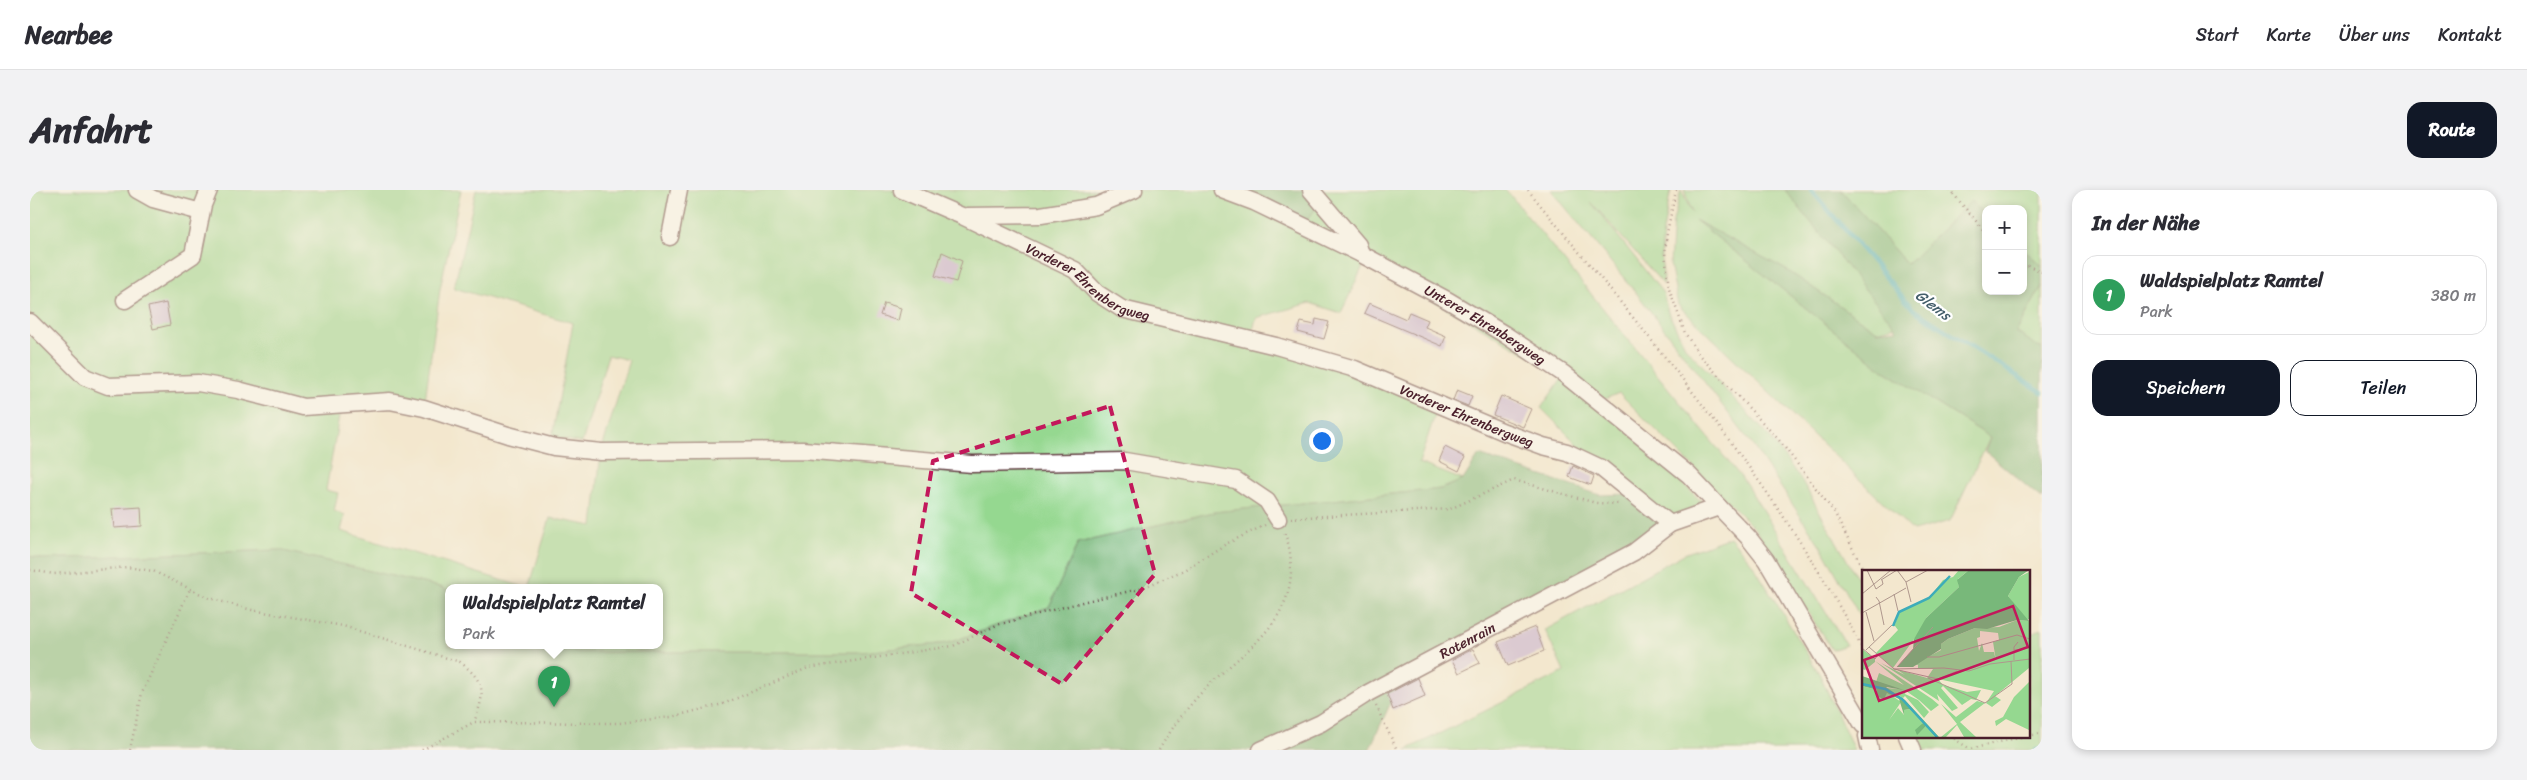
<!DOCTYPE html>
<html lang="de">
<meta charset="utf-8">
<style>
:root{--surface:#fff;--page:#f2f2f3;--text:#2b2b33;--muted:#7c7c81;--line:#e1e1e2;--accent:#111827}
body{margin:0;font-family:Sriracha,sans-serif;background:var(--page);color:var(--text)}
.controls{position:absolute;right:15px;top:15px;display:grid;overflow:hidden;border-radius:10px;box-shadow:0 2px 8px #0003}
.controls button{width:45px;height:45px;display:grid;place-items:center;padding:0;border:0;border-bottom:1px solid var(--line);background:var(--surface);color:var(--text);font:25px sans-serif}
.you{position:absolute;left:1291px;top:250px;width:18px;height:18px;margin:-12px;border:4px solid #fff;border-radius:50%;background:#1a73e8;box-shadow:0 0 0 8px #1a73e833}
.badge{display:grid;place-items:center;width:32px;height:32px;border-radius:50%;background:var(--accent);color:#fff;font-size:16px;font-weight:700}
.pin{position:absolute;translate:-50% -41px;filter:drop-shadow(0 1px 2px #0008)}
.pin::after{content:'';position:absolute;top:26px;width:18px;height:15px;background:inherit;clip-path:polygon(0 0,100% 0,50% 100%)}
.popup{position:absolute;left:415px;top:394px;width:218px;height:65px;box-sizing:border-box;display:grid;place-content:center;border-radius:10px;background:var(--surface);filter:drop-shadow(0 1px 4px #0005);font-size:16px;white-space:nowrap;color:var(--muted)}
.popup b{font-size:19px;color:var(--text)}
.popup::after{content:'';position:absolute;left:50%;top:100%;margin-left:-10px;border:10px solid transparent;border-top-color:var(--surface)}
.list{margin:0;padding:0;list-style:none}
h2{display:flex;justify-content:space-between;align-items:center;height:65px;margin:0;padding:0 20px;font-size:21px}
h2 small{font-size:16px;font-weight:400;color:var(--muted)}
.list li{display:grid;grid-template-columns:32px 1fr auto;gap:15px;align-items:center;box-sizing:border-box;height:80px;margin:0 10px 10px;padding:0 10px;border:1px solid var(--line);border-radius:15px}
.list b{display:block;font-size:19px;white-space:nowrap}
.list p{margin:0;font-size:16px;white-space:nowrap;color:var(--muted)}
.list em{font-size:16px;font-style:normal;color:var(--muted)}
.actions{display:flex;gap:10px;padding:15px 20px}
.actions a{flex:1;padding:11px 0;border:1px solid var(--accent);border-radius:15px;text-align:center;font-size:18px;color:var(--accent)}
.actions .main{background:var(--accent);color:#fff}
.map{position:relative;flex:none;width:2012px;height:560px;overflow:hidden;border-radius:15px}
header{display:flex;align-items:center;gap:30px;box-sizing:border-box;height:70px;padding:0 25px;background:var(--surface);border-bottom:1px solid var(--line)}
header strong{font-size:24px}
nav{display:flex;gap:28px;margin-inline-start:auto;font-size:18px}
.intro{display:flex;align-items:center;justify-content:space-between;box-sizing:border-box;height:120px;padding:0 30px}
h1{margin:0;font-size:35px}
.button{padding:12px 22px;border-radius:15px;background:var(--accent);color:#fff;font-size:18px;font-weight:700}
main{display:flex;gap:30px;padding:0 30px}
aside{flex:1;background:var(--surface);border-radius:15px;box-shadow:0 2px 8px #0003}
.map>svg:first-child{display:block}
.green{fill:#95d890;stroke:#707c5e}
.forest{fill:#78b87a;stroke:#616c52}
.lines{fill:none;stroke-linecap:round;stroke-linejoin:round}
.stream{stroke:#3dacba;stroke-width:4.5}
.building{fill:#bfa6d4}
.minor-casing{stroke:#633d43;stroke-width:19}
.path{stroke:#633d43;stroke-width:2.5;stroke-dasharray:1 4;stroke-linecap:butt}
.minor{stroke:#fff;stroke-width:16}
.marked{fill:none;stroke:#c2185b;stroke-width:4;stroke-dasharray:10 6;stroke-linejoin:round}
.labels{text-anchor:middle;stroke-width:4.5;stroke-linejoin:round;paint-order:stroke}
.street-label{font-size:14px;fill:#4a1f2b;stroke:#fff}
.water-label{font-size:15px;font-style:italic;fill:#445e6b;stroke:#fff}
.inset-river{fill:none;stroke:#3dacba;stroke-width:2.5}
.inset-road{fill:none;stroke:#af978d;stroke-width:1}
.view{fill:#c2185b;fill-opacity:0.15;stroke:#c2185b;stroke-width:2.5}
.inset-edge{fill:none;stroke:#4a1f2b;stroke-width:2.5}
</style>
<header>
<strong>Nearbee</strong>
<nav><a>Start</a><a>Karte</a><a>Über uns</a><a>Kontakt</a></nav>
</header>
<div class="intro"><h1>Anfahrt</h1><a class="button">Route</a></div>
<main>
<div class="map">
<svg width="2012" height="560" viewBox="0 0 2012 560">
<rect width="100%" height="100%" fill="#fff"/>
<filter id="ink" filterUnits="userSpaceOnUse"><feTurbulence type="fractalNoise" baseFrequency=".02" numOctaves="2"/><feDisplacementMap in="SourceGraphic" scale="10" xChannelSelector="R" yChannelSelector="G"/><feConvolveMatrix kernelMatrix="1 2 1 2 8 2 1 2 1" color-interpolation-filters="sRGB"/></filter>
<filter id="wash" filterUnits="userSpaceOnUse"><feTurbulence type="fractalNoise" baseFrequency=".0096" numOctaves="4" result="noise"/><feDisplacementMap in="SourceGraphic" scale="20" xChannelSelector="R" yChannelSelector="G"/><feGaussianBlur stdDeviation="1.12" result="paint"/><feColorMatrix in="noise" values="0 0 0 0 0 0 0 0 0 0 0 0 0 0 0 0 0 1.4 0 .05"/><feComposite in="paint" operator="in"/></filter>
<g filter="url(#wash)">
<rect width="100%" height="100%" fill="#f3e7ce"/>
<g class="green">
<polygon points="0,0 431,0 410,99 394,218 311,215 296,300 308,303 304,321 315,325 311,341 497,398 419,398 419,401 410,397 249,360 12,369 0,366"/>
<polygon points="446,0 1192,0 1334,74 1311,123 1280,113 1226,128 1221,149 1325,179 1408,216 1389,273 1433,290 1411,299 1184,322 1048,353 1019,417 918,453 832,462 548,462 523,456 629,456 629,398 499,398 520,328 563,336 571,262 599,170 578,165 552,253 522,247 543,133 424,98"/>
<polygon points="1279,0 1476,0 1715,292 1816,455 1802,460 1725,339 1589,203 1568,212 1673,313 1644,329 1571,278 1511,218 1534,185 1271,35"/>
<polygon points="1521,0 1641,0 1633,41 1631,67 1634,95 1561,12 1633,103 1638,122 1656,158 1738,245 1772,291 1833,398 1833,432 1792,358 1721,253 1608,105"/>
<polygon points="1651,0 1662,23 1654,0 1755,0 1865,136 1847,141 1758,81 1668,32 1855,181 1960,247 1920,331 1883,341 1648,115 1640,74 1643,31"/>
<polygon points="1811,0 2012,0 2012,76 1993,59 1993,19 1956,19 1956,25 1941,11 1877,74"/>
<polygon points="2012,96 2012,159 1986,143"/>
<polygon points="1700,347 1722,373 1790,485 1824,560 1376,560 1534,482 1515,440 1654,364"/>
<polygon points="2012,439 2012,560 1889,560 1883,546 1998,546 1998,444"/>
</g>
<g class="forest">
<polygon points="1192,0 1281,0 1292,11 1270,39"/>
<polygon points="1755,0 1811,0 1877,74 1941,11 1956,25 1956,101 1993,101 1993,59 2012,76 2012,96 1986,142 2012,159 2012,309 1955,261 1960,247 1855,181 1665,30 1758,81 1847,141 1867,139"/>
<polygon points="1449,265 1570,305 1598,304 1640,334 1374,484 1339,560 0,560 0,366 12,369 249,360 410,397 419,401 419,456 523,456 548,462 832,462 918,453 1019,417 1048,353 1184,322 1411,299 1433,290"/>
</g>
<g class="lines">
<g class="stream">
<polyline points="1781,0 1884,120 2012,202"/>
<polyline points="2006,560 2012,559"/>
</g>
</g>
<g id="blocks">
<g class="building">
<polygon points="912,62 932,71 926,92 905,86"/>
<polygon points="136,113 140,135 123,139 118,117"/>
<polygon points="854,113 871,118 868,131 850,125"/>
<polygon points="1339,113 1376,129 1379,122 1398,130 1395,137 1416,146 1412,156 1334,123"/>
<polygon points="1286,129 1299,132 1294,149 1268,142 1271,132 1285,135"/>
<polygon points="1427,200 1442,206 1438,216 1423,210"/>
<polygon points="1471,206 1501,219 1493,237 1463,225"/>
<polygon points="1415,257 1435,267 1429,281 1409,271"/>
<polygon points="1543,276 1564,286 1561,295 1539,287"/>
<polygon points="111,317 112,336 84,338 82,319"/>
<polygon points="1505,437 1514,461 1478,476 1468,452"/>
<polygon points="1443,459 1450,473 1429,483 1422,470"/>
<polygon points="1388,488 1395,506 1363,520 1357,504"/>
</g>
</g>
</g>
<g filter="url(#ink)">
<use href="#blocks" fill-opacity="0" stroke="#633d43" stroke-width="1"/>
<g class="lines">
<g class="minor-casing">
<g id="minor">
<polyline points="107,0 123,9 171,22"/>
<path id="s1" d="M872,0L932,26L1045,80L1067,103L1092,119L1246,156L1325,179L1474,242L1513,256L1537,262L1571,278L1640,334L1689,317L1718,347L1736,370L1833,535"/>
<path id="s2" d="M1192,0L1224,12L1331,64L1419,111L1474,144L1534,184L1659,285L1689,317"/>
<polyline points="1281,0 1328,55 1331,64"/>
<polyline points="937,26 1011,25 1066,16 1104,0"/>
<polyline points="640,47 649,0"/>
<polyline points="95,110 163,65 173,15 179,0"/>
<polyline points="0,132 55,187 78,196 168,193 208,200 273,217 360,211 394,218 478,245 524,257 571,262 773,260 942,274 1095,271 1206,290 1237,311 1248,329"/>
<polyline points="1837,546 1840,560"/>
<polyline points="1877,546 1883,560"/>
<path id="s3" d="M1231,560L1291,533L1338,503L1604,362L1640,334"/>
</g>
</g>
<g class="path">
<path d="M1498,0C1619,148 1744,289 1833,460"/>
<polyline points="1646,0 1637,43 1635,63 1639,98 1655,143 1670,166 1749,250 1804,322 1834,381"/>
<polyline points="1920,0 1956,43"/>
<polyline points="1993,73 2012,82"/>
<polyline points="1261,328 1420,319 1484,290 1566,313 1591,314"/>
<path d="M0,380L24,384L97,377L123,381L179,408L222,420L313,436L430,472C457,493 455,504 444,532"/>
<polyline points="1346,516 1367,560"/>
<polyline points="1920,546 1940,559 1995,546"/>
<polyline points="1998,546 2012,543"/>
<polyline points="100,560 112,503 160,399"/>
<polyline points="392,560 444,532 589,533 641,527 693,514 778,478 923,456 967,435 1056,411 1110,399 1154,380 1196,354 1235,335"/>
<path d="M1129,560C1141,539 1156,519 1172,502C1207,465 1259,439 1261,382C1261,366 1260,356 1254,342"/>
</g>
<use href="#minor" class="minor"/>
</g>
</g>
<path d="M0 0H2012V560H0ZM1080,216L1125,384L1032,494L881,403L903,271Z" fill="#f3e7ce" fill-opacity=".55" fill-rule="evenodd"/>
<path class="marked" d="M1080,216L1125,384L1032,494L881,403L903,271Z"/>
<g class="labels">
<g class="street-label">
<text dy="5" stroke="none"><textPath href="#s1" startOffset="209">Vorderer Ehrenbergweg</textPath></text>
<text dy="5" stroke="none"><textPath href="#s2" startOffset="296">Unterer Ehrenbergweg</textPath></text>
<text dy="5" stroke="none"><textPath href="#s1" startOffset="614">Vorderer Ehrenbergweg</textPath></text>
<text dy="5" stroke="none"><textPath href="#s3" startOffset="234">Rotenrain</textPath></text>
</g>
<g class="water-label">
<text transform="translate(1903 115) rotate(37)" y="5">Glems</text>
</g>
</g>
<g transform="translate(1832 380)">
<rect width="168" height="168" fill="#f3e7ce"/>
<path d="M97,0H107L96,9L97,17L64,48L61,57L31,98L14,83L36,60L33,56H29L33,54L38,41L67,28L81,10L91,7ZM167,2V49L164,50L146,26L157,7ZM155,50L167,51V98L133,126L139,130L130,137L124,133L132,121L76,109L81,115L105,122L119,120L114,130L109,129L100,135L81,116L79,118L96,138L90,141L75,124L77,131L19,93L43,105L34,99L65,108L71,99H56V95L52,94L79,80V74L86,69L113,58L137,57ZM118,61L136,63L137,70L131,72L134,91L132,82H122L120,73L117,81L115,68L118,67ZM0,79L13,89V92L3,100L0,99ZM13,91L70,129L77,135L69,141L57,130L44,121L43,124L56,130L67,142L62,148L43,126L41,128L24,118L38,119L14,112L17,103L42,115ZM167,112V160L144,149L134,156L133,151L141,147L152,127ZM0,116L15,120L22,128L25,122L39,132L27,150L36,138L42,145V140L48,139L61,153L55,164L64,156L73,167H0ZM115,131L123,133L98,152L114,167H102L95,155L84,167H79L95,154L79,134L94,147Z" fill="#95d890" fill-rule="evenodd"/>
<path d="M107,0H167L157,7L146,26L167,51L155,50L125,59L113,58L86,69L79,74V79L51,97H35L51,79L52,69L64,48L97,17L95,10ZM0,106L42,120L24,117L43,130L77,167H73L64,156L55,165L53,160L61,153L48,139L42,140V145L37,129L25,123L22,129L14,126L15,120L0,116Z" fill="#78b87a"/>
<path class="inset-river" d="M31,56L37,42L67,28L88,6M0,114L23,119L40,129L75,167"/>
<path class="inset-road" d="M5,0L14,19L21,14L20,10M35,0L44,12L49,32M19,10L35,0M44,12L66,0M0,24L29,0M32,24L36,41M14,27L17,31L22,55M4,42L12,71M0,43L44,18M7,77L32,99L82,98L107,101L128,94L168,89M0,78L13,89L15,86M4,80L30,55M152,80L167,78M65,87H77L155,65L168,69M152,90V77L156,72M35,97L71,57M32,99L76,109L95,101M66,108L123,133L150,114L149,91"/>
<path class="view" d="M151,36L166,77L17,131L2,90Z"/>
<rect width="168" height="168" class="inset-edge"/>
</g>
</svg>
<div class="controls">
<button>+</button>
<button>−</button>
</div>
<div class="you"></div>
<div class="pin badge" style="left:524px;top:517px;background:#2e9e5b">1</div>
<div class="popup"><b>Waldspielplatz Ramtel</b>Park</div>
</div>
<aside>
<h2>In der Nähe<small></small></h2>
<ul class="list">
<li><span class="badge" style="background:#2e9e5b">1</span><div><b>Waldspielplatz Ramtel</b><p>Park</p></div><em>380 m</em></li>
</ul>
<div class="actions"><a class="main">Speichern</a><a>Teilen</a></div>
</aside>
</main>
